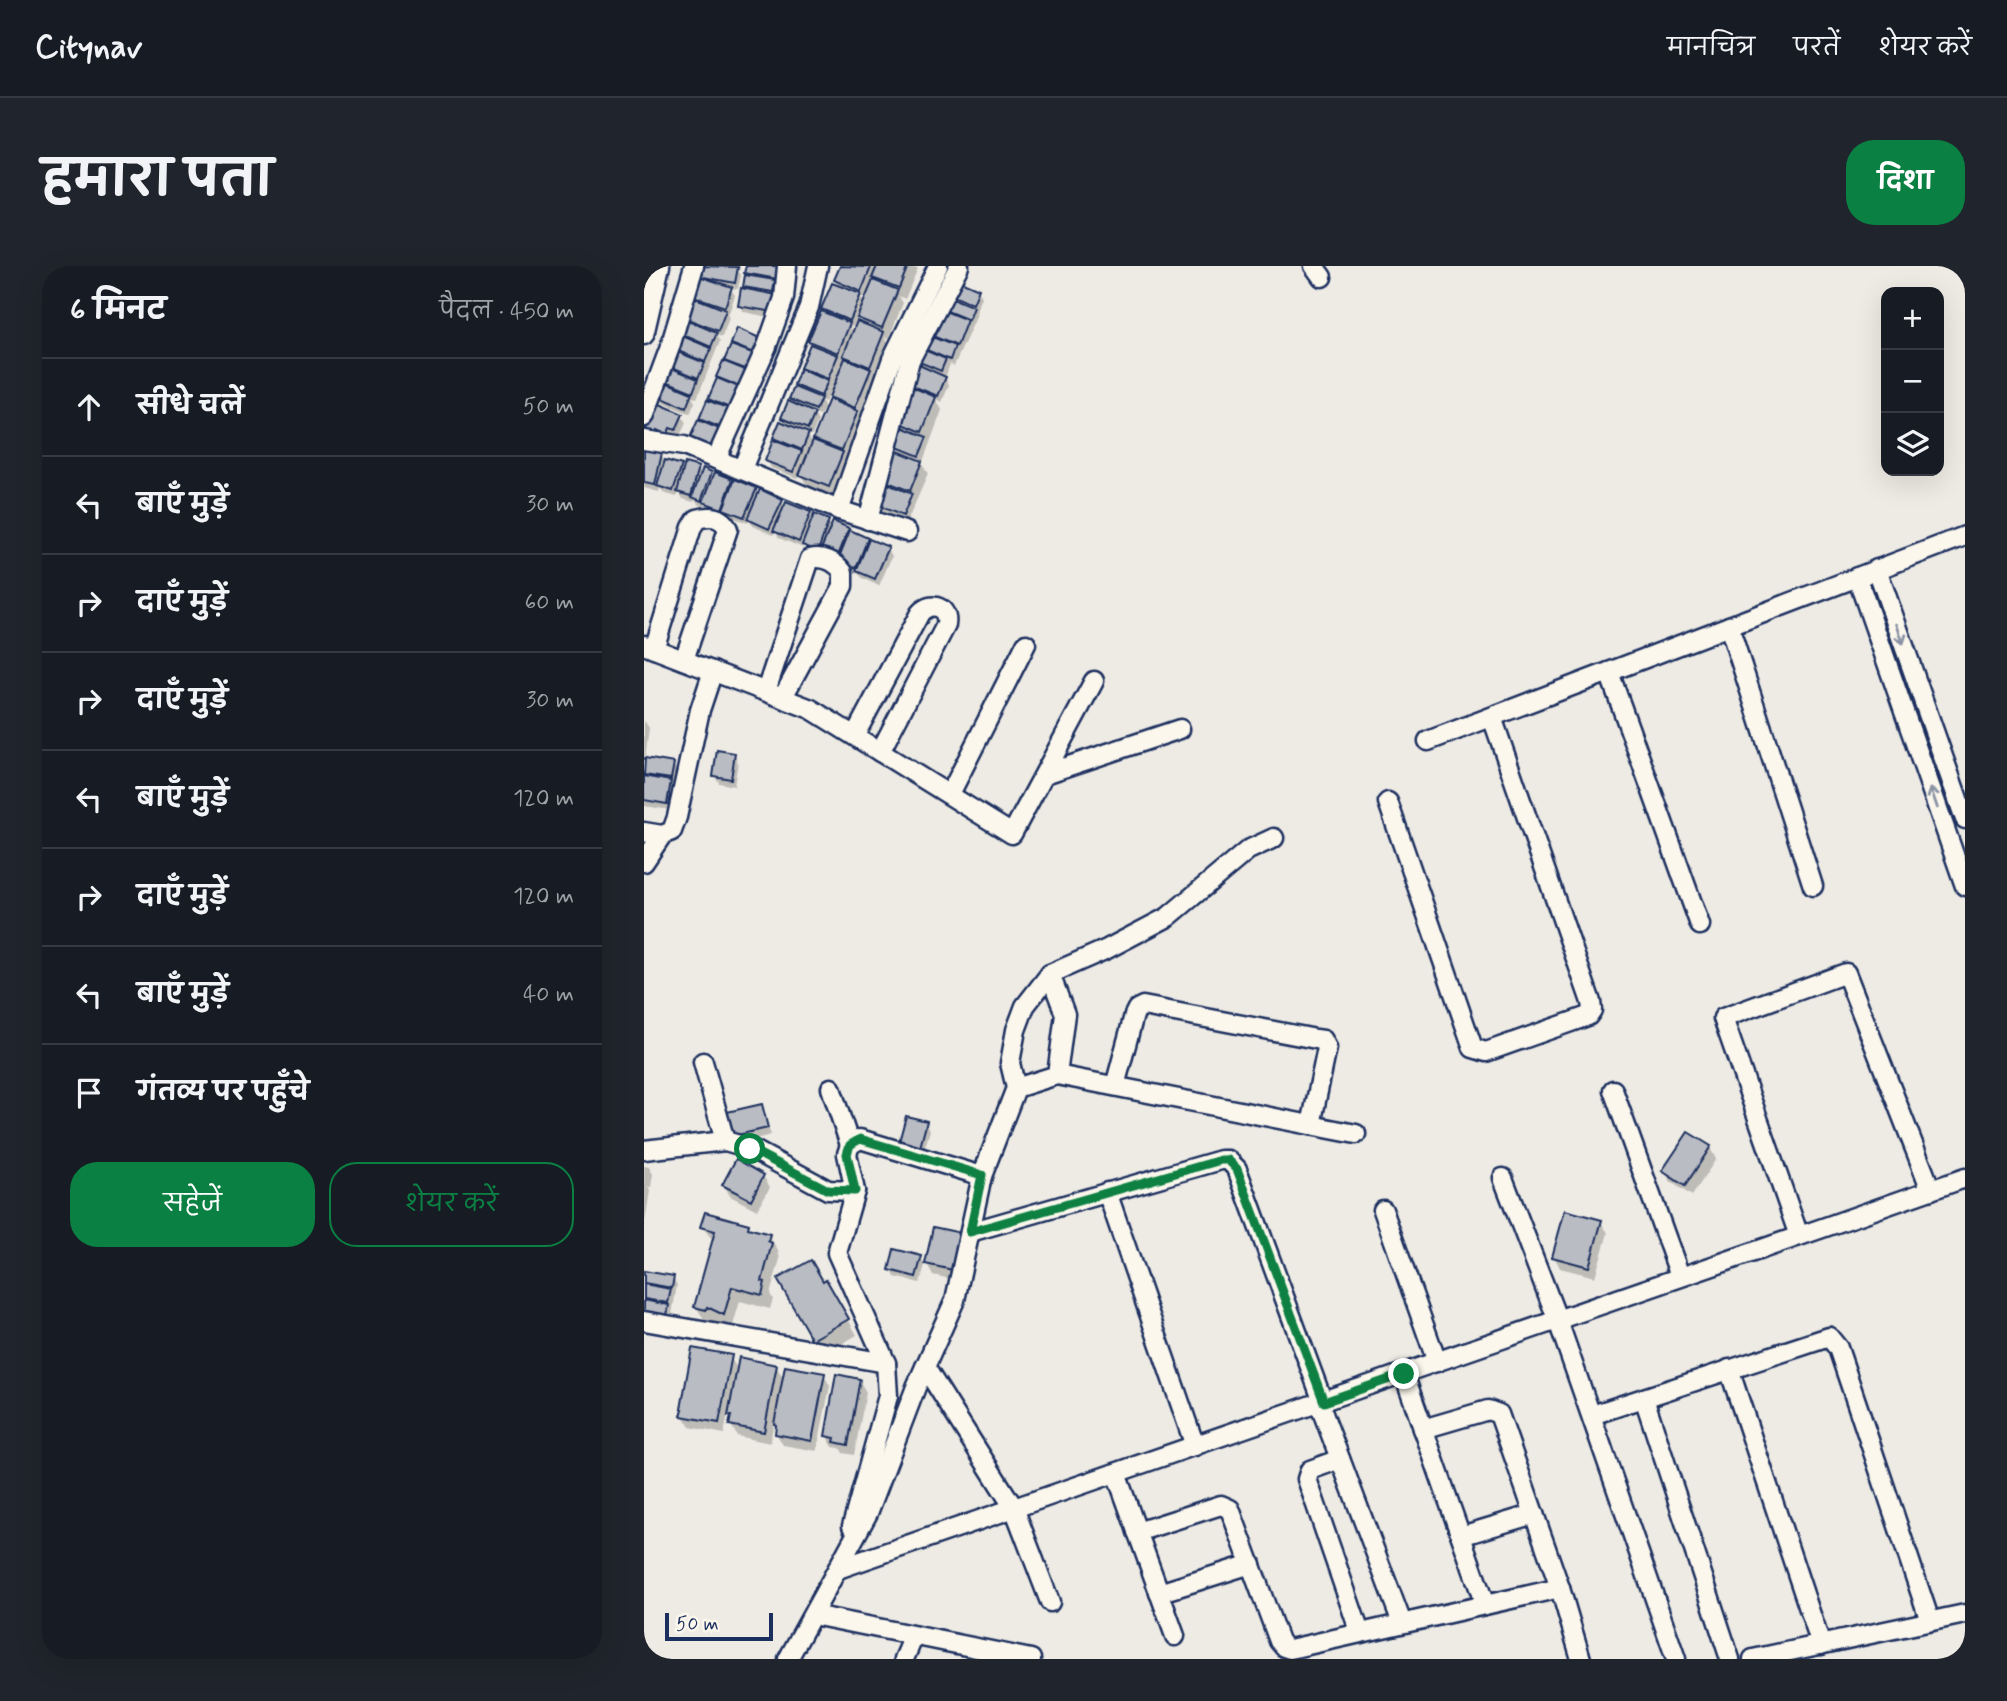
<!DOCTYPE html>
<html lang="hi">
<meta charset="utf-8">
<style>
:root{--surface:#171b24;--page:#20242c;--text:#f1f3f6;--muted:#9ea1a6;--line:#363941;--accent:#0b8043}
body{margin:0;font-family:Mynerve,"Playpen Sans Deva",sans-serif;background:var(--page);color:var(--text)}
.controls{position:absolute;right:21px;top:21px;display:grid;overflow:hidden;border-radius:14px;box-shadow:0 7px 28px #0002}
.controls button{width:63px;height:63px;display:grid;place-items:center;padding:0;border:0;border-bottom:2px solid var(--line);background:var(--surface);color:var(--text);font:35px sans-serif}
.scale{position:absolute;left:21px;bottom:18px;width:108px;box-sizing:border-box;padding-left:7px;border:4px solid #1b2f5e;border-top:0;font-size:19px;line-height:24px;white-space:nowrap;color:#1b2f5e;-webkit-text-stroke:5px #fbf7ec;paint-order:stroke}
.stop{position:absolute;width:21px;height:21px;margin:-16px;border:5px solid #0b8043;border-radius:50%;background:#fff}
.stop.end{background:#0b8043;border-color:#fff;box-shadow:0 2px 7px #0008}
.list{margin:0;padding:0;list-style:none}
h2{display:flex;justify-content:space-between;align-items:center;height:91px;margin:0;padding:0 28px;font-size:30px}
h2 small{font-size:23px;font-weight:400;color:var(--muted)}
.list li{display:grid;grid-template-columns:46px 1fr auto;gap:21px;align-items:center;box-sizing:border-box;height:98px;padding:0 28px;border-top:2px solid var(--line)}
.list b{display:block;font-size:26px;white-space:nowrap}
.list em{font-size:23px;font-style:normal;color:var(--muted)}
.actions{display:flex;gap:14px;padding:21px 28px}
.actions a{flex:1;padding:16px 0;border:2px solid var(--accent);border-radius:28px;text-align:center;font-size:24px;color:var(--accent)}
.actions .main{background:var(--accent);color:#fff}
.icon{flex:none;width:38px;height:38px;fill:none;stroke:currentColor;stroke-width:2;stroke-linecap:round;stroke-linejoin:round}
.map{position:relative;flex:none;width:1321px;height:1393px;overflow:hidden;border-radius:28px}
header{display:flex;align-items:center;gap:42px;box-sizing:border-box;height:98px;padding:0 35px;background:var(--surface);border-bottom:2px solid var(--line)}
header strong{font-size:33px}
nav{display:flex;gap:38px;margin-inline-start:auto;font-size:24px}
.intro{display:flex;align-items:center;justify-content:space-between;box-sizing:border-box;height:168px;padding:0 42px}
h1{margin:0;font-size:49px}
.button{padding:18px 32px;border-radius:28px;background:var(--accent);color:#fff;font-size:24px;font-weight:700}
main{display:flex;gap:42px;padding:0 42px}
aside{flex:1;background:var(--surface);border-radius:28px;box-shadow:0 7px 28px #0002}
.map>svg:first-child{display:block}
.shadow{fill:#0003;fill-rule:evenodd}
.building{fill:#b9bcc3;stroke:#1b2f5e;stroke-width:2}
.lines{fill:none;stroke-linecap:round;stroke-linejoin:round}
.minor-casing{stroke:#1b2f5e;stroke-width:23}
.minor{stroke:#fbf7ec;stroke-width:18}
.oneway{stroke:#8b93a5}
.route{stroke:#0b8043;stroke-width:9}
</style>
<header>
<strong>Citynav</strong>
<nav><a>मानचित्र</a><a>परतें</a><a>शेयर करें</a></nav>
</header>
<div class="intro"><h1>हमारा पता</h1><a class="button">दिशा</a></div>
<main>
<aside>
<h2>6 मिनट<small>पैदल · 450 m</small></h2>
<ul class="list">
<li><svg class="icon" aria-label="ahead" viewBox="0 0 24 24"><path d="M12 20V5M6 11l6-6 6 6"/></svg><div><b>सीधे चलें</b></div><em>50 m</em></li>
<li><svg class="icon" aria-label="left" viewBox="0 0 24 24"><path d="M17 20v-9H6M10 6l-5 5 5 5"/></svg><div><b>बाएँ मुड़ें</b></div><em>30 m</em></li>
<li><svg class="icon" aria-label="right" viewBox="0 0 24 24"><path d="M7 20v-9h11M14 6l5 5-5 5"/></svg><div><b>दाएँ मुड़ें</b></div><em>60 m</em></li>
<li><svg class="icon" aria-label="right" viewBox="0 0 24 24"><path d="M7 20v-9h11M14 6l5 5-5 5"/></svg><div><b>दाएँ मुड़ें</b></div><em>30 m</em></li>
<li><svg class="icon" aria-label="left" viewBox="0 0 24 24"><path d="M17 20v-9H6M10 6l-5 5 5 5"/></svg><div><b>बाएँ मुड़ें</b></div><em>120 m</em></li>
<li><svg class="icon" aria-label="right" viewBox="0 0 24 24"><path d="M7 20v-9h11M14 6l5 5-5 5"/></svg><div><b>दाएँ मुड़ें</b></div><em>120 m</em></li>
<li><svg class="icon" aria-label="left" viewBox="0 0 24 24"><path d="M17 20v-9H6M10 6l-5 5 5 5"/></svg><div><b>बाएँ मुड़ें</b></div><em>40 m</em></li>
<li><svg class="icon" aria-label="arrive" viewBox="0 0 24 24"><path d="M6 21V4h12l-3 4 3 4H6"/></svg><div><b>गंतव्य पर पहुँचे</b></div></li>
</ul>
<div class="actions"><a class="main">सहेजें</a><a>शेयर करें</a></div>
</aside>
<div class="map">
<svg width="1321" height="1393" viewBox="0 0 1321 1393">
<rect width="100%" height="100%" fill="#eeebe4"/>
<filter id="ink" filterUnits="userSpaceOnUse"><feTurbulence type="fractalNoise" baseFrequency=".0143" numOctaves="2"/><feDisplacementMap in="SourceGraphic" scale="14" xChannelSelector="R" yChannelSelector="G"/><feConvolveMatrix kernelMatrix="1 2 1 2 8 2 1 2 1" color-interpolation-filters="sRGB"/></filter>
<g filter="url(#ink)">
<g class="shadow">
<polygon points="0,0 4,0 0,23"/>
<polygon points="59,0 96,0 95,6 97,9 94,23 86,22 91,29 85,47 82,46 85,52 78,71 72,69 76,75 53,132 48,131 51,136 46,148 17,136 13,129 44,55 43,52"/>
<polygon points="103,0 140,0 136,19 132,19 134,23 134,53 100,46 96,39 104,25 101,20"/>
<path d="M197,0L274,2L261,33L255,30L259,37L245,72L241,71L246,79L216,154L219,158L191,232L163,220L156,207L153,212L127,202L123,194L134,178L131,172L143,160L139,152L151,140L147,133L155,125L152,119L168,78L166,75L183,49L179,43L196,22L191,14ZM216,30L223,33L221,38ZM215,50L220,60L212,56ZM205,59L213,62L210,68ZM185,127L191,138L183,143L169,178L163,167L168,169L174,155L170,148L176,150L180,142L182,143L177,134L181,136Z"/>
<polygon points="334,24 338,31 332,47 333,49 310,100 306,98 301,112 305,119 298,136 292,133 298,144 278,198 284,208 263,256 236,245 232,238 244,220 240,214 253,184 250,179 254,155 272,125 268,119 280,103 275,94 304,32 311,35 308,29"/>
<polygon points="94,65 117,74 84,170 60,158 57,153"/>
<polygon points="38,150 42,157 36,170 30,168 27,175 3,168 0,163 0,159"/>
<path d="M0,185L17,188L21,196L37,200L40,206L54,203L58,210L67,207L70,213L88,214L91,219L111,223L115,229L137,235L141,241L166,248L170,254L184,255L188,262L190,258L244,283L248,290L235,320L218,312L215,308L165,286L160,279L159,282L135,272L131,265L129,269L109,260L105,254L104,257L65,243L62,238L65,239L66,236L53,231V235L62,238L61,241L54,238L51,233L50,236L39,233L35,226L33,231L19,227L16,221L15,226L0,222ZM181,288L222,304L221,307L181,292Z"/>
<polygon points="0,454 5,462 1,494 29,498 33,505 27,544 0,540"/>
<polygon points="90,489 94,496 90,520 75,517 71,510"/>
<polygon points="117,840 127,869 95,877 91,869"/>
<polygon points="263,852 282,857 286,864 277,895"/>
<polygon points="1066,882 1072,893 1048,930 1027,916 1020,905"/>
<polygon points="0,900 5,901 9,908 7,921 4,921 6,925 0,961"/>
<polygon points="119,910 126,921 113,944 86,930 80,919"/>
<polygon points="957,956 964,967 951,1011 916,1002 910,990"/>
<polygon points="104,959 107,964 125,969 134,985 136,993 126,1028 129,1033 126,1043 96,1035 88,1063 82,1062 80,1058 61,1056 52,1040 70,976 58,960"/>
<polygon points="316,968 315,1015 289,1009 283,998"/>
<polygon points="276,992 281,999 276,1017 251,1011 247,1003"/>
<polygon points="0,1007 29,1012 33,1019 26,1060 0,1056"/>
<polygon points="135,1014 178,1017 182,1015 213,1069 178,1089"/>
<polygon points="86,1091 94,1104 132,1100 140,1114 180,1109 186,1120 173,1185 139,1179 132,1167 134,1161 130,1155 126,1177 93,1170 87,1159 88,1154 84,1148 80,1168 46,1161 39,1150"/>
<polygon points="215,1114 222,1126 210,1189 199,1187 196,1182 189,1181 182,1169"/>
</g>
<g class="building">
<polygon points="56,0 94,1 91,17 54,10"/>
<polygon points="102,0 135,0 133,13 100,7"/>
<polygon points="196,0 227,1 217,26 190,14"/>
<polygon points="233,0 264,0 255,22 228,12"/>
<polygon points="101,9 131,14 129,26 99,21"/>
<polygon points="55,10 88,21 81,41 49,30"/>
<polygon points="312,13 335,23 329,38 306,29"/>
<polygon points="229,14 254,24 238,62 213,52"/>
<polygon points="188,17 217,28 206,55 177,43"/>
<polygon points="97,22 133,29 130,46 94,40"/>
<polygon points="303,30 330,41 325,54 298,43"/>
<polygon points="49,31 82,44 74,65 41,52"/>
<polygon points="296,43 323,54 313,80 286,69"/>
<polygon points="177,45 206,57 194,87 164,75"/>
<polygon points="43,54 73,67 67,81 37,68"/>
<polygon points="213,55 240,66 226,101 199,90"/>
<polygon points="93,62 118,73 112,88 87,78"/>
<polygon points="36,69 67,82 61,96 29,83"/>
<polygon points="283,69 311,80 306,94 278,82"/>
<polygon points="166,78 194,89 184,113 156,102"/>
<polygon points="87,79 111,88 104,104 80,95"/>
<polygon points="278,83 302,93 297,105 273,95"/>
<polygon points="29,84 61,97 54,112 23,99"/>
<polygon points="201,92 227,103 211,142 185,131"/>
<polygon points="79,95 104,105 97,121 72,111"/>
<polygon points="275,99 302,111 294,130 266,119"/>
<polygon points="23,100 54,113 49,126 17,113"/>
<polygon points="156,103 184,115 177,130 150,119"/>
<polygon points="73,112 97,122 88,143 64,133"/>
<polygon points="17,114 48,127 42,142 11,129"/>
<polygon points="266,120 292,131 278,166 252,155"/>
<polygon points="150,121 177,132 172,144 145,133"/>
<polygon points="185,133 214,145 198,184 169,173"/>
<polygon points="63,134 88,144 80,163 55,153"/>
<polygon points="9,135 39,148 32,164 26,162 23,169 13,164 12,168 0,162 0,155"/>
<polygon points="144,135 171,147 164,163 137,152"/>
<polygon points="54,154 78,164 69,184 45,174"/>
<polygon points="136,155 165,167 158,184 129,172"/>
<polygon points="256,160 283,171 275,190 248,179"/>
<polygon points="129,174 158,185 149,206 121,195"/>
<polygon points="169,174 199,186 185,221 155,209"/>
<polygon points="0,183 18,187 11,219 0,217"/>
<polygon points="251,184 278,195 266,225 239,214"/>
<polygon points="21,194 38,199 29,225 13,220"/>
<polygon points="41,197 55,201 47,230 33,226"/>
<polygon points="59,202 68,206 57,235 48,231"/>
<polygon points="71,206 89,213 78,243 59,236"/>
<polygon points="91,213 113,222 100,251 79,243"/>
<polygon points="239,216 268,228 259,250 230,238"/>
<polygon points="116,223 139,234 125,263 103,253"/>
<polygon points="142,236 167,246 155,276 129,265"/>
<polygon points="170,248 185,254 174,285 158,279"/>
<polygon points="189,255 205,262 192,295 175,288"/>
<polygon points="206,264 224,272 212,302 194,294"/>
<polygon points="225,273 245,281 231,313 212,305"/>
<polygon points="73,484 91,487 87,513 69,510"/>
<polygon points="1,492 30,497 27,513 0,509"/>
<polygon points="0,510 27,515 23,538 0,534"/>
<polygon points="118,838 124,862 89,870 83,846"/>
<polygon points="262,850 283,855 274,889 253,883"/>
<polygon points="1044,866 1067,880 1041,920 1018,905"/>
<polygon points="92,893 120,909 107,934 78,919"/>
<polygon points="921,944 958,954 945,1001 908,991"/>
<polygon points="61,946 105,958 104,962 126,968 124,975 128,977 118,1015 121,1016 118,1029 88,1021 80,1049 63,1041 62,1044 50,1041 71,965 56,961"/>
<polygon points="289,961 317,967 309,1004 281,998"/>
<polygon points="250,983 278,990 272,1011 245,1004"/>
<polygon points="167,994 179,1015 182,1013 205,1053 168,1074 133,1013"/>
<polygon points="0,1005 30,1010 28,1022 0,1017"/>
<polygon points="0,1018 27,1023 24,1037 0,1033"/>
<polygon points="0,1034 25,1039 22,1054 0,1050"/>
<polygon points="48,1082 88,1089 75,1157 37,1150 39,1143 37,1143"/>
<polygon points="95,1091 133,1099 120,1166 85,1159 87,1150 84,1150"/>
<polygon points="141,1100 181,1107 168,1175 131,1168 132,1159 130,1158"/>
<polygon points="192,1108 216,1113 204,1179 190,1176 191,1172 181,1170"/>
</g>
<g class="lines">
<g class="minor-casing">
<g id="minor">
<polyline points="670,0 678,11"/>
<polyline points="0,69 16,0"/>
<polyline points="0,151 26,81 50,0"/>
<polyline points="0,174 40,180 195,244 263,266"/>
<polyline points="72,193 123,80 140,32 143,0"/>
<polyline points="98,203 165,41 174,0"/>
<polyline points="195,244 248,93 294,0"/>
<polyline points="224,254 266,94 315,0"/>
<polyline points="1233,303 1321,553"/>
<polyline points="1213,311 1321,620"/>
<polyline points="1085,360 1169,620"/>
<polyline points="0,379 167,443 368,568 450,415"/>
<path d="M10,383L48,261L53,253C66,249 77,250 84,263L40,394"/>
<polyline points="965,406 1056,659"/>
<path d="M122,425L166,293C179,290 191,295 199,306V320L139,431"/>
<path d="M211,469L276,347C288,334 305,342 302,359L236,486"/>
<polyline points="784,475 1321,270"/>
<polyline points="401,508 536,463"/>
<polyline points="306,528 382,378"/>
<polyline points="744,536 829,782 842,786 944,750 948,744 947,736 848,451"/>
<polyline points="0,566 18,569 28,565 33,551 56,444 69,405"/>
<polyline points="0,596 18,569"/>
<polyline points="406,708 463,683 524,651 604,584 630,572"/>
<polyline points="59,796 81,875"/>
<polyline points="413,809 712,868"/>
<polyline points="471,820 490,749 493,743 499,740 672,773 679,774 683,782 667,859"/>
<polyline points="187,822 206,879"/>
<polyline points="969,824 1036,1010"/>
<polyline points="0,884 81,875 106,882 184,924 211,925 203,888 206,879 216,873 338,910"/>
<polyline points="859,912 914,1055 1032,1393"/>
<polyline points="463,926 551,1180"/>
<polyline points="739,944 793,1096"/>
<polyline points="326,966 577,894 584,894 593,903 679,1136"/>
<polyline points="1155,970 1079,752 1202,707 1287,924"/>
<polyline points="0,1055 242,1097"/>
<polyline points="281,1101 370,1242 406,1336"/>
<polyline points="1085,1103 1177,1379"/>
<polyline points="760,1108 841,1339"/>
<polyline points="1000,1132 1086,1393"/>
<polyline points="675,1137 758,1357"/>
<polyline points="948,1149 1185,1071 1194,1082 1286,1355"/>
<polyline points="779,1163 844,1144 855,1148 916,1322 937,1393"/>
<polyline points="696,1193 666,1204 663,1213 716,1367"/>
<polyline points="472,1207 531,1370"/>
<polyline points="208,1260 244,1130 242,1097 193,987 211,925"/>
<polyline points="493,1266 577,1239 586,1243 635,1375 640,1381 646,1383 916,1322"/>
<polyline points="817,1270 890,1248"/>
<path d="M194,1303C570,1173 946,1044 1321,912"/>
<polyline points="515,1327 607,1298"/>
<polyline points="169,1349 387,1393"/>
<polyline points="144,1393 224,1247 272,1121 311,1034 338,910 372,822 366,797 372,764 381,740 406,708 421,748 413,809 372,822"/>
<polyline points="260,1393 270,1370"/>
<polyline points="1109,1393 1321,1348"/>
</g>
</g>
<use href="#minor" class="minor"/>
</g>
<defs><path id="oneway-shaft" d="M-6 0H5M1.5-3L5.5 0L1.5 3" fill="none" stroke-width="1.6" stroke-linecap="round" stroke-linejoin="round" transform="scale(1.75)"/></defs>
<g class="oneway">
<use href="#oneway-shaft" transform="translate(1256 368) rotate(71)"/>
<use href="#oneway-shaft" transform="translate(1290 532) rotate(-109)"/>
</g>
</g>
<g class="lines" filter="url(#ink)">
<polyline class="route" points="106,883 184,924 211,925 203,888 206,879 216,873 338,909 326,966 577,894 584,894 593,903 680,1136 760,1108"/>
</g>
</svg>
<div class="controls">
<button>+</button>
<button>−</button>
<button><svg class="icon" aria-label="layers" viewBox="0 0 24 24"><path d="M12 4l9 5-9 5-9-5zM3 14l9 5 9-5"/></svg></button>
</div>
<div class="scale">50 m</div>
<div class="stop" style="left:106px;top:883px"></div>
<div class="stop end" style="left:760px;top:1108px"></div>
</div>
</main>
